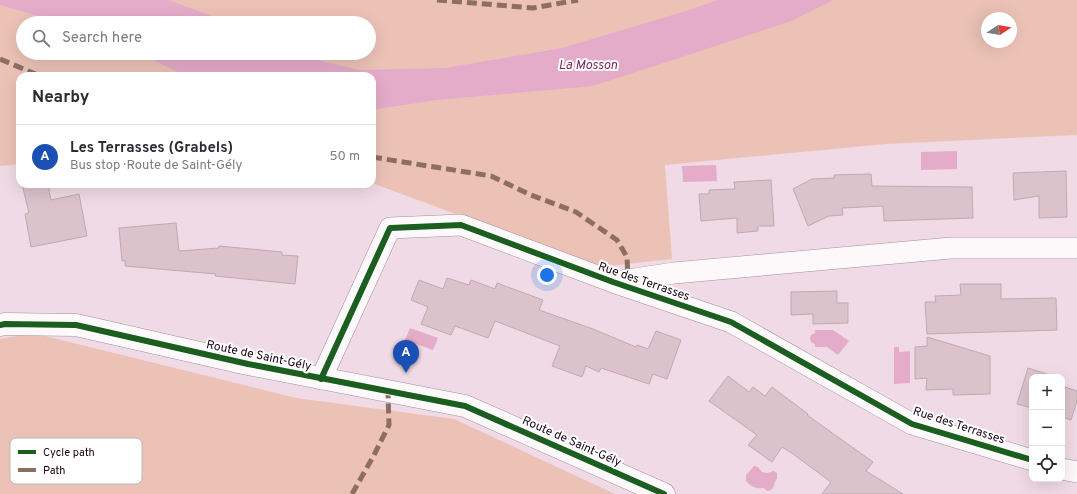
<!DOCTYPE html>
<meta charset="utf-8">
<style>
:root{--surface:#fff;--page:#f2f2f3;--text:#2b2b33;--muted:#7c7c81;--line:#e1e1e2;--accent:#654f5b}
body{margin:0;font-family:Overpass,sans-serif;background:var(--page);color:var(--text)}
.controls{position:absolute;right:12px;bottom:12px;display:grid;overflow:hidden;border-radius:8px;box-shadow:0 4px 16px #0002}
.controls button{width:36px;height:36px;display:grid;place-items:center;padding:0;border:0;border-bottom:1px solid var(--line);background:var(--surface);color:var(--text);font:20px sans-serif}
.compass{position:absolute;left:981px;top:12px;width:36px;height:36px;border-radius:50%;background:var(--surface);box-shadow:0 4px 16px #0002;rotate:78deg}
.you{position:absolute;left:547px;top:275px;width:14px;height:14px;margin:-10px;border:3px solid #fff;border-radius:50%;background:#1a73e8;box-shadow:0 0 0 6px #1a73e833}
.badge{display:grid;place-items:center;width:26px;height:26px;border-radius:50%;background:var(--accent);color:#fff;font-size:13px;font-weight:700}
.pin{position:absolute;translate:-50% -33px;filter:drop-shadow(0 1px 2px #0008)}
.pin::after{content:'';position:absolute;top:21px;width:14px;height:12px;background:inherit;clip-path:polygon(0 0,100% 0,50% 100%)}
.list{margin:0;padding:0;list-style:none}
h2{display:flex;justify-content:space-between;align-items:center;height:52px;margin:0;padding:0 16px;font-size:17px}
h2 small{font-size:13px;font-weight:400;color:var(--muted)}
.list li{display:grid;grid-template-columns:26px 1fr auto;gap:12px;align-items:center;box-sizing:border-box;height:64px;padding:0 16px;border-top:1px solid var(--line)}
.list b{display:block;font-size:15px;white-space:nowrap}
.list p{margin:0;font-size:13px;white-space:nowrap;color:var(--muted)}
.list em{font-size:13px;font-style:normal;color:var(--muted)}
.icon{flex:none;width:22px;height:22px;fill:none;stroke:currentColor;stroke-width:2;stroke-linecap:round;stroke-linejoin:round}
.map{position:relative;flex:none;width:1077px;height:494px;overflow:hidden}
.search{position:absolute;background:var(--surface);box-shadow:0 4px 16px #0002;left:16px;top:16px;width:360px;height:44px;display:flex;align-items:center;gap:10px;box-sizing:border-box;padding:0 14px;border-radius:22px;color:var(--muted);font-size:15px}
.panel{position:absolute;background:var(--surface);box-shadow:0 4px 16px #0002;left:16px;top:72px;width:360px;height:116px;border-radius:12px}
.map>svg:first-child{display:block}
.green{fill:#ecc2b7;fill-rule:evenodd}
.water{fill:#e5acca}
.building{fill:#dcc3cb;stroke:#c0a9b1}
.lines{fill:none;stroke-linecap:round;stroke-linejoin:round}
.minor-casing{stroke:#a48f9a;stroke-width:22}
.tertiary-casing{stroke:#a48f9a;stroke-width:23}
.minor{stroke:#fdf9fb;stroke-width:21}
.tertiary{stroke:#fdf9fb;stroke-width:22}
.quiet{stroke:#8d6e63;stroke-width:5;stroke-dasharray:10 5;stroke-linecap:butt}
.cycleway-casing{stroke:#fff;stroke-width:8}
.cycleway{stroke:#1b5e20;stroke-width:6}
.labels{text-anchor:middle;stroke-width:4;stroke-linejoin:round;paint-order:stroke}
.street-label{font-size:12px;fill:#1a0411;stroke:#fff}
.water-label{font-size:13px;font-style:italic;fill:#7b285b;stroke:#fff}
.key{fill:#fff;stroke:#bab4b8;stroke-width:1}
.key-label{font-size:11px;fill:#1a0411}
</style>
<div class="map">
<svg width="1077" height="494" viewBox="0 0 1077 494">
<rect width="100%" height="100%" fill="#f0dae5"/>
<g class="green">
<path d="M0,0H1077V135L886,144L665,165L672,259L598,267L372,183V76H20V164L0,166ZM987,18H1011V42H987ZM23,23H369V53H23Z"/>
<polygon points="33,333 296,398 454,419 615,494 0,494 0,339"/>
</g>
<g class="water">
<polygon points="0,0 169,0 230,23 63,23 0,5"/>
<polygon points="718,0 834,0 789,22 593,86 437,100 372,110 372,76 186,76 138,53 301,53 313,59 359,70 445,68 562,48 686,11"/>
<polygon points="957,151 957,169 921,170 921,152"/>
<polygon points="716,165 717,181 683,182 682,166"/>
<polygon points="410,328 438,338 433,350 405,340"/>
<polygon points="815,330 833,330 849,341 838,355 827,347 815,347 815,344 811,342 810,338 811,335 815,333"/>
<polygon points="894,347 899,347 899,352 910,351 910,383 894,384"/>
<path d="M754,466L758,467L762,472L767,473L774,471L777,473V479C772,485 776,490 767,491L764,488C755,489 752,487 746,481V475Z"/>
</g>
<g class="building">
<polygon points="1066,171 1067,217 1039,218 1039,196 1014,200 1013,173"/>
<polygon points="871,174 872,186 972,187 973,218 884,221 883,206 842,208 843,215 829,216 808,226 793,189 812,179 834,178 834,175"/>
<polygon points="771,180 774,226 758,226 758,231 737,233 737,218 701,221 699,194 709,194 709,190 735,189 734,182"/>
<polygon points="22,184 48,184 51,200 79,194 87,236 31,247 25,214 29,213"/>
<polygon points="176,223 179,251 219,248 219,246 282,252 282,255 298,256 295,284 215,276 216,274 125,266 125,260 122,261 119,228"/>
<polygon points="447,278 469,285 471,280 495,289 497,283 543,300 539,310 593,329 636,347 637,345 648,349 656,331 681,340 667,379 653,374 649,384 601,368 599,372 586,366 582,377 552,366 560,346 495,321 488,338 455,326 451,335 421,324 428,307 411,300 419,280 443,289"/>
<polygon points="960,284 1001,284 1001,299 1056,298 1057,330 927,334 925,302 936,302 935,296 961,295"/>
<polygon points="837,291 837,303 848,303 848,323 813,324 813,314 791,315 791,292"/>
<polygon points="927,337 990,356 990,394 953,395 953,389 926,390 927,378 915,379 915,347 927,346"/>
<polygon points="1028,368 1053,376 1052,377 1032,377 1032,408 1017,404"/>
<polygon points="728,376 749,392 753,387 765,396 772,387 808,414 807,415 873,462 866,471 903,494 822,494 831,482 793,454 782,447 772,462 748,445 757,435 709,401"/>
<polygon points="1062,386 1077,391 1077,401 1071,420 1062,417"/>
</g>
<g class="lines">
<g class="minor-casing">
<g id="minor">
<polyline points="615,282 674,273 951,248 1077,248"/>
<polyline points="321,379 390,228 461,225 613,282 731,322 912,424 1032,460"/>
<polyline points="1062,469 1077,472"/>
</g>
</g>
<g class="tertiary-casing">
<polyline id="tertiary" points="0,325 5,324 76,325 248,364 465,406 664,494"/>
</g>
<use href="#minor" class="minor"/>
<use href="#tertiary" class="tertiary"/>
<g class="quiet">
<polyline points="437,0 533,8 578,0"/>
<polyline points="0,59 40,76"/>
<polyline points="372,157 491,176 531,195 576,212 617,240 627,257 628,280"/>
<polyline points="352,494 374,455 389,425 388,392"/>
</g>
<g class="cycleway-casing">
<g id="cycleway">
<polyline points="0,325 5,324 76,325 248,364 465,406 664,494"/>
<polyline points="321,379 390,228 461,225 613,282 731,322 912,424 1032,460"/>
</g>
</g>
<use href="#cycleway" class="cycleway"/>
</g>
<g class="labels">
<g class="street-label">
<text transform="translate(644 281) rotate(19)" y="4">Rue des Terrasses</text>
<text transform="translate(259 355) rotate(12)" y="4">Route de Saint-Gély</text>
<text transform="translate(959 425) rotate(18)" y="4">Rue des Terrasses</text>
<text transform="translate(572 441) rotate(24)" y="4">Route de Saint-Gély</text>
</g>
<g class="water-label">
<text x="588" y="69">La Mosson</text>
</g>
</g>
<rect x="10" y="438" width="132" height="46" rx="6" class="key"/>
<rect x="18" y="450" width="18" height="4" fill="#1b5e20"/>
<rect x="18" y="468" width="18" height="4" fill="#8d6e63"/>
<g class="key-label">
<text x="43" y="456">Cycle path</text>
<text x="43" y="474">Path</text>
</g>
</svg>
<div class="controls">
<button>+</button>
<button>−</button>
<button><svg class="icon" aria-label="locate" viewBox="0 0 24 24"><circle cx="12" cy="12" r="6"/><path d="M12 2v4M12 18v4M2 12h4M18 12h4"/></svg></button>
</div>
<svg class="compass" viewBox="-18 -18 36 36"><path d="M0-13l5 13h-10z" fill="#e53935"/><path d="M0 13l5-13h-10z" fill="#7c7c81"/></svg>
<div class="you"></div>
<div class="pin badge" style="left:406px;top:373px;background:#1a4fb4">A</div>
<div class="search"><svg class="icon" aria-label="search" viewBox="0 0 24 24"><circle cx="10" cy="10" r="6"/><path d="M15 15l6 6"/></svg>Search here</div>
<section class="panel">
<h2>Nearby<small></small></h2>
<ul class="list">
<li><span class="badge" style="background:#1a4fb4">A</span><div><b>Les Terrasses (Grabels)</b><p>Bus stop · Route de Saint-Gély</p></div><em>50 m</em></li>
</ul>
</section>
</div>
